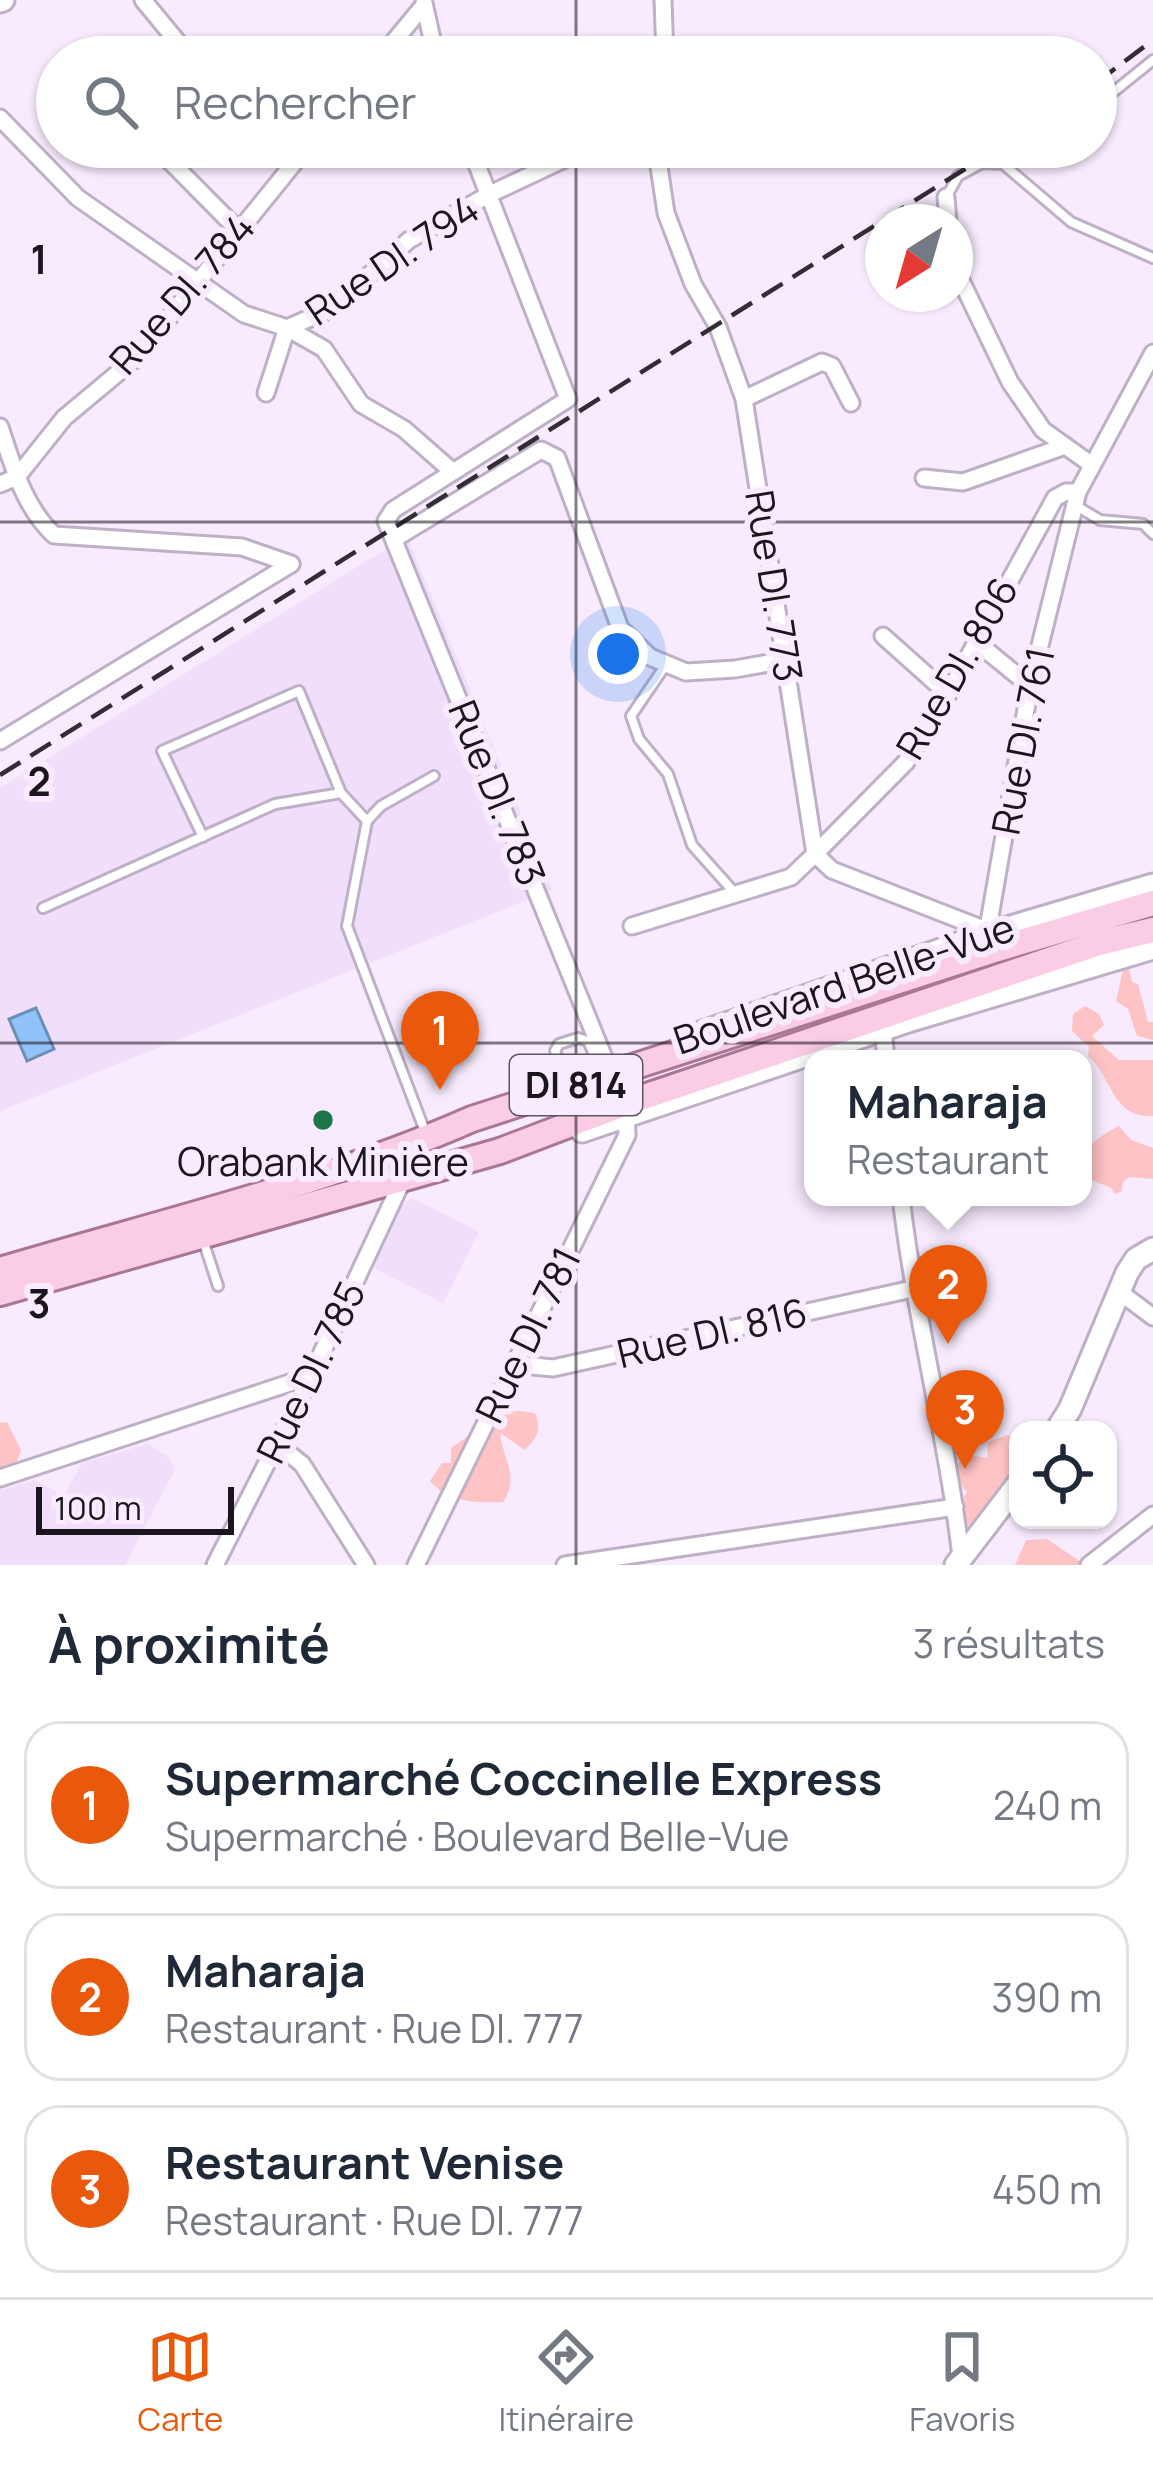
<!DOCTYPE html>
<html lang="fr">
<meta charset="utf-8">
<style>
:root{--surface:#fff;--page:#f2f2f3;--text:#1f2937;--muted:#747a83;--line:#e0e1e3;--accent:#ea580c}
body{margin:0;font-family:Manrope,sans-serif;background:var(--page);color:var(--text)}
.controls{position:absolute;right:36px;bottom:36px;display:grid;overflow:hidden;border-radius:24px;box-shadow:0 3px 9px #0004}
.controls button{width:108px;height:108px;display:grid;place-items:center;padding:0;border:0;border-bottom:3px solid var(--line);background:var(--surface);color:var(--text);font:60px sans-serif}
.compass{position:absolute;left:865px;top:204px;width:108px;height:108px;border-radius:50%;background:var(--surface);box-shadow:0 3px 9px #0004;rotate:217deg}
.scale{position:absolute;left:36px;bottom:30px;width:198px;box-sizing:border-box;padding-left:12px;border:6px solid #1b161e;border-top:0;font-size:33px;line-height:42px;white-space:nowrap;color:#1b161e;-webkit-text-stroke:9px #f7ebfd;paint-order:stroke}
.you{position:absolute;left:618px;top:654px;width:42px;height:42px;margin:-30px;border:9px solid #fff;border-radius:50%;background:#1a73e8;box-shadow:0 0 0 18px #1a73e833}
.badge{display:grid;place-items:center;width:78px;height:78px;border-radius:50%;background:var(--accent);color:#fff;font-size:39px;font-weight:700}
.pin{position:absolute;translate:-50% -99px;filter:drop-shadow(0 3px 6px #0008)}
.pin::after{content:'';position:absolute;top:63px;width:42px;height:36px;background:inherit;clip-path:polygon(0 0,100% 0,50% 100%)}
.popup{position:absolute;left:804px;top:1050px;width:288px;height:156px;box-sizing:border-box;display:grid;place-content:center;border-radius:24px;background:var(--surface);filter:drop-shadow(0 3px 9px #0005);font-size:39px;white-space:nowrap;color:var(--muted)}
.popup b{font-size:45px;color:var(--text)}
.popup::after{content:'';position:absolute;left:50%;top:100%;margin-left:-24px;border:24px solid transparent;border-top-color:var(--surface)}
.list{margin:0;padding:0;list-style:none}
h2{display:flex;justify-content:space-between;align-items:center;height:156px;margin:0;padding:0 48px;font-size:51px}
h2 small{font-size:39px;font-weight:400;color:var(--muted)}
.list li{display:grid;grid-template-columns:78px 1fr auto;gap:36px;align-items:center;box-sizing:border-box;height:168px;margin:0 24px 24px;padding:0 24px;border:3px solid var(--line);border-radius:36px}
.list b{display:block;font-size:45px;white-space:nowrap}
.list p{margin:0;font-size:39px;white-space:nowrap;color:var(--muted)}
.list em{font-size:39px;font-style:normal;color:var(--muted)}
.icon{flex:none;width:66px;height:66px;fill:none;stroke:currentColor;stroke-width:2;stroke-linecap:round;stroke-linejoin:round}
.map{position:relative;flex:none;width:1153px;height:1565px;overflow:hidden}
.search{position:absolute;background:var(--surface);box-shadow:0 3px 9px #0004;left:36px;right:36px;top:36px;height:132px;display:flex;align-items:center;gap:30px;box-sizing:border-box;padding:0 42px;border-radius:66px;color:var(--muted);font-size:45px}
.sheet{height:732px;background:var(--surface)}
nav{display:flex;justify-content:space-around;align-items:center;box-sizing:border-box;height:168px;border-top:3px solid var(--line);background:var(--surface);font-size:33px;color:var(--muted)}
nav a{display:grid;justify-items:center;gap:6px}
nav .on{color:var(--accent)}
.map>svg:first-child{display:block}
.built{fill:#f1defb}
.green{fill:#fec3c5}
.water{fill:#90c3f9;stroke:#6d8fb7;stroke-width:3}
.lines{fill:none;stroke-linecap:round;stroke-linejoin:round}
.lane-casing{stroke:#beb0c6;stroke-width:14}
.street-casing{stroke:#beb0c6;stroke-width:21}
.secondary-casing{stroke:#beb0c6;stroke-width:27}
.primary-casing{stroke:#a97794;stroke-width:30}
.lane{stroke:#fff;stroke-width:8}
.street{stroke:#fff;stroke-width:15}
.secondary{stroke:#fff;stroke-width:21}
.primary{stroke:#facde5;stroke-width:24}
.rail{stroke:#322c35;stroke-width:4.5;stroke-dasharray:24 12;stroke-linecap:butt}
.grid{fill:none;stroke:#1b161e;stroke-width:3;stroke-opacity:0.55}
.poi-dot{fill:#1d7549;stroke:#f7ebfd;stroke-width:4.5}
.labels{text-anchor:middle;stroke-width:12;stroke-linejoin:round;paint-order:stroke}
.shield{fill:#f7ebfd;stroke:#5d5661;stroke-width:3}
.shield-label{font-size:36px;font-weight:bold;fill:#1b161e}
.street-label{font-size:39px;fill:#1b161e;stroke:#f7ebfd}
.poi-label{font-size:39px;fill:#1b161e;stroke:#f7ebfd}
.grid-label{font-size:39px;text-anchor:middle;font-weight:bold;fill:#1b161e;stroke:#f7ebfd;stroke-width:12;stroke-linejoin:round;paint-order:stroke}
</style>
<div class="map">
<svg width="1153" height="1565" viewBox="0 0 1153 1565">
<rect width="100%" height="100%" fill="#f7ebfd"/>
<g class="built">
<polygon points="407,536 552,890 0,1111 0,788"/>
<polygon points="412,1198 479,1232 443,1303 369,1266 397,1208"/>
<polygon points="147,1444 170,1458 175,1469 125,1565 0,1565 0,1490 35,1480 64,1496 82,1463"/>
</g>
<g class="green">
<polygon points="1127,960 1132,982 1138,984 1148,1022 1153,1022 1153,1040 1137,1036 1128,1009 1116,1001 1123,970 1116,969"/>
<path d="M1085,1006L1099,1014L1104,1025L1092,1036L1119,1060H1153V1116C1111,1118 1113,1077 1088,1056L1089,1047L1072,1031L1073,1014Z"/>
<path d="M1119,1126L1131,1140L1153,1148V1179L1129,1177L1123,1182L1122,1191L1115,1194L1111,1188L1085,1177C1079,1149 1096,1138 1119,1126Z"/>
<path d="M521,1411L535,1413C542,1431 537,1437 525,1450L500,1433C503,1459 520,1478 503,1502C476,1503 449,1503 430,1481L442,1463H451V1448L502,1412Z"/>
<polygon points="7,1422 21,1450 15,1467 5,1465 0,1472 0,1423"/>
<path d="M1008,1435L1018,1443V1467L983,1522L970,1528C960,1515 957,1506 967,1492L957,1480L956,1465L970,1455L987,1458L988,1442Z"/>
<polygon points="1047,1539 1081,1562 1081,1565 1015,1565 1026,1540"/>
</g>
<polygon class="water" points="36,1008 54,1049 27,1061 9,1019"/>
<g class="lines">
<g class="lane-casing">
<g id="lane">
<polyline points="1096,106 1153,60"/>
<polyline points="1003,164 1030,147"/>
<polyline points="947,196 958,176 982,163 1003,164 1071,222 1153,258"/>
<polyline points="1075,505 1100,520 1143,524 1153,534"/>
<polyline points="665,666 631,716 639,739 668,774 692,845 733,891"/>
<polyline points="367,821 381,806 434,776"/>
<polyline points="203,837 162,751 299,691 341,793"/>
<polyline points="43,908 275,804 341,793 367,821 347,926 426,1134"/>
<polyline points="565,1080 555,1051 559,1044 578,1038 588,1041 600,1068"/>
<polyline points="204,1243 218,1286"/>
</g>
</g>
<g class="street-casing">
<g id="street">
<polyline points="143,0 190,57"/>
<polyline points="663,0 665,57"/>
<polyline points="424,3 436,57"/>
<polyline points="381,57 424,5"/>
<polyline points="0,118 78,198 244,314 287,328 331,309 409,240 488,195 590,147"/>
<polyline points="156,147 238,230"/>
<polyline points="279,147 294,162"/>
<polyline points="470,147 568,399 393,510 386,521 607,1065"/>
<polyline points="656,147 666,213 693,284 718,327 744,399 815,854 832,870 986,930"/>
<polyline points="946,197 948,222"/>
<polyline points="955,268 1010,382 1043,430 1092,465"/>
<polyline points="266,393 287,328 324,349 361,404 404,429 453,472"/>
<polyline points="744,399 822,362 832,366 851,403"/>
<path d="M0,427C13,466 24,507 54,535L242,547L291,564"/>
<polyline points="924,478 963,482 1065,446"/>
<polyline points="0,484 17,477 64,418 137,357 307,147"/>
<polyline points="394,539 541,450 557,458 620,628 650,657 686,672 735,669 786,660"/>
<polyline points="883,636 948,694"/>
<polyline points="975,641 1030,686"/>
<polyline points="0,741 291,564"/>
<polyline points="632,926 791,877 815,854 906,762 948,694 1055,498 1066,492 1078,492"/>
<polyline points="987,934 1030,686 1078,492 1153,353"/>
<polyline points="883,1029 886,1059"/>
<path d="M901,1197C915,1318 947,1436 961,1557"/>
<polyline points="1121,1293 1153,1317"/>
<polyline points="512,1364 553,1368 912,1289"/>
<polyline points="277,1444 302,1464 366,1565"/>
<polyline points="0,1478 311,1376"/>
<polyline points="215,1565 311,1376 404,1177"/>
<polyline points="416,1565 627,1135 626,1107"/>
<polyline points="565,1565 955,1507"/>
<polyline points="1089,1565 1153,1515"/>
</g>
</g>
<g class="secondary-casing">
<g id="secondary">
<polyline points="0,1 3,0"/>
<polyline points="703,1032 987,934 1153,885"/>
<polyline points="582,1131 908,1021 1153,948"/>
<polyline points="1057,1430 1070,1409 1127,1273 1136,1259 1153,1249"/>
<polyline points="956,1565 1018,1484"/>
</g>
</g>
<g class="primary-casing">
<g id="primary">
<path d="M0,1270C157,1223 322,1185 472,1119L991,951L1153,903"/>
<polyline points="0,1293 500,1151 626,1103 1099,943 1153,930"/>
</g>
</g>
<use href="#lane" class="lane"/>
<use href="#street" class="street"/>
<use href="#secondary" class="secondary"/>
<use href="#primary" class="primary"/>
<g class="rail">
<polyline points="1096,83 1153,40"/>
<polyline points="0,775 1000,147"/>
</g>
</g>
<path class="grid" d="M576,0V57M576,147V1565M0,522H1153M0,1043H1153"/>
<circle class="poi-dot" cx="323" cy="1120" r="12"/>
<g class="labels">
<rect class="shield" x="510" y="1055" width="132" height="60" rx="9"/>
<g class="shield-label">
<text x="576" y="1098">DI 814</text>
</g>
<g class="street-label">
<text transform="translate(392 260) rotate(-34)" y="14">Rue DI. 794</text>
<text transform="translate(182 294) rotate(-49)" y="14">Rue DI. 784</text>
<text transform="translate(774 586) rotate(81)" y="14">Rue DI. 773</text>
<text transform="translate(957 668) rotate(-60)" y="14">Rue DI. 806</text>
<text transform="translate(1023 741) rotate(-79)" y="14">Rue DI. 761</text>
<text transform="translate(497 793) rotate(68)" y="14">Rue DI. 783</text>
<text transform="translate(844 984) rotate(-19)" y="14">Boulevard Belle-Vue</text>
<text transform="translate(712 1333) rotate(-13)" y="14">Rue DI. 816</text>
<text transform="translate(528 1335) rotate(-64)" y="14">Rue DI. 781</text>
<text transform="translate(311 1372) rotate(-64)" y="14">Rue DI. 785</text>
</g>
<g class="poi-label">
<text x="323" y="1176">Orabank Minière</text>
</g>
</g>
<g class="grid-label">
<text x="39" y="274">1</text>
<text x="39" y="796">2</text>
<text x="39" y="1318">3</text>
</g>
</svg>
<div class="controls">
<button><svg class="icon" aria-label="locate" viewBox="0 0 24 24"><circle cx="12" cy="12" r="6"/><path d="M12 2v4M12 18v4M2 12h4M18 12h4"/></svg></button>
</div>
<svg class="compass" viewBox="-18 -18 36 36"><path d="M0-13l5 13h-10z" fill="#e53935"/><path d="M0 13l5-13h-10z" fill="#747a83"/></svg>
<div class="scale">100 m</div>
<div class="you"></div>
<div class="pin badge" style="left:440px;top:1090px">1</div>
<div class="pin badge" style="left:948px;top:1344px">2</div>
<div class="popup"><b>Maharaja</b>Restaurant</div>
<div class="pin badge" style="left:965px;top:1469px">3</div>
<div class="search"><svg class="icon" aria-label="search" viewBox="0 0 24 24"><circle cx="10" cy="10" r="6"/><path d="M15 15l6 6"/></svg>Rechercher</div>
</div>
<section class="sheet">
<h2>À proximité<small>3 résultats</small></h2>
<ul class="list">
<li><span class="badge">1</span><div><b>Supermarché Coccinelle Express</b><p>Supermarché · Boulevard Belle-Vue</p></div><em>240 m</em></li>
<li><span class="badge">2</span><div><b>Maharaja</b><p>Restaurant · Rue DI. 777</p></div><em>390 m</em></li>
<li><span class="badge">3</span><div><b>Restaurant Venise</b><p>Restaurant · Rue DI. 777</p></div><em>450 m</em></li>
</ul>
</section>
<nav>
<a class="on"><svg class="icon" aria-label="map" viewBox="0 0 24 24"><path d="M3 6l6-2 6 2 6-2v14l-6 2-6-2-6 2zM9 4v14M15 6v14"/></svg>Carte</a>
<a><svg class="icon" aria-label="directions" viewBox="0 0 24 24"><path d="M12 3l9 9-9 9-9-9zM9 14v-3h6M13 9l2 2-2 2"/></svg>Itinéraire</a>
<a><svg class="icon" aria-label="saved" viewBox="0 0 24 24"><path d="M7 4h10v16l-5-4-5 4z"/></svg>Favoris</a>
</nav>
